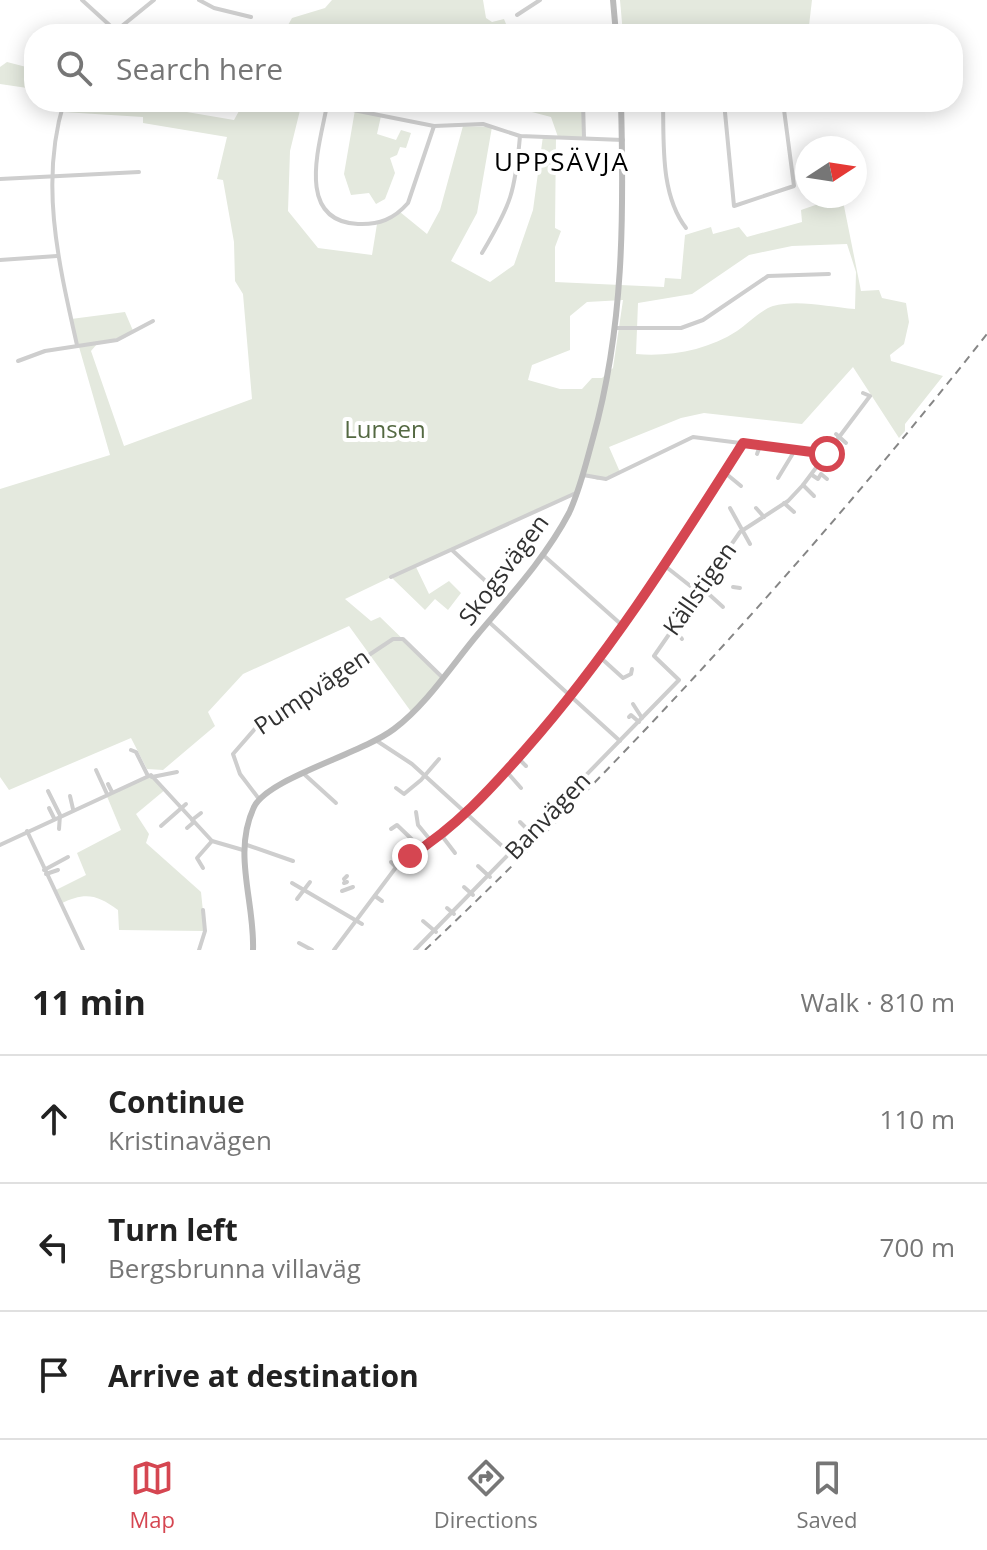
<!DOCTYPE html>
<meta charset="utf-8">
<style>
:root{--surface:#fff;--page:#f6f6f6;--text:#222;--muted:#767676;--line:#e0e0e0;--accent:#d54651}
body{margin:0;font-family:"Open Sans",sans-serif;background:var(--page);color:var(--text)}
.compass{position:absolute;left:795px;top:136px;width:72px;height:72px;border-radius:50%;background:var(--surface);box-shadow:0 4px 20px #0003;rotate:78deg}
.stop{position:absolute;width:24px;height:24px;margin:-18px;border:6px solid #d54651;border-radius:50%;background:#fff}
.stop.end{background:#d54651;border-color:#fff;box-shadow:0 2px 8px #0008}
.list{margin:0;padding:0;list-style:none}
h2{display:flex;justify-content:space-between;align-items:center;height:104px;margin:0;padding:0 32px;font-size:34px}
h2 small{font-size:26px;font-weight:400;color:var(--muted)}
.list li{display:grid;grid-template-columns:52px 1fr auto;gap:24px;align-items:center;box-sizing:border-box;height:128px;padding:0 32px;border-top:2px solid var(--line)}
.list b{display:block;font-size:30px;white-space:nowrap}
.list p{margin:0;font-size:26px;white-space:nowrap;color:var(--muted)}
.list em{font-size:26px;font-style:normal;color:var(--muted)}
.icon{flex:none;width:44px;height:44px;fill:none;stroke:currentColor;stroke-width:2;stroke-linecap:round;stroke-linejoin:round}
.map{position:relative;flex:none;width:987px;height:950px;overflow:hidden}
.search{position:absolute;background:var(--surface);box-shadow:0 4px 20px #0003;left:24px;right:24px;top:24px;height:88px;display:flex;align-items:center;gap:20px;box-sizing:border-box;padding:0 28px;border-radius:32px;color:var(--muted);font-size:30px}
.sheet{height:488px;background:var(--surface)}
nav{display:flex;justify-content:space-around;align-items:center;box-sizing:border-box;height:112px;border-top:2px solid var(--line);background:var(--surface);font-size:22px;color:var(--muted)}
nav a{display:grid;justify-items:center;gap:4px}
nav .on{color:var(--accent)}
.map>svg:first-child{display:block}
.green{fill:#e4e9de;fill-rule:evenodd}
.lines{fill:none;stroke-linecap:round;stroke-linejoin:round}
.street{stroke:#cecece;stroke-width:4}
.secondary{stroke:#bbb;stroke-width:6}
.rail{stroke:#868686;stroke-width:2;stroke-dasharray:8 6;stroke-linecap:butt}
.route{stroke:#d54651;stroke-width:10}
.labels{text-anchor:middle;stroke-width:8;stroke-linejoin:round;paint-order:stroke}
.park-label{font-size:24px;fill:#546942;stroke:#fff}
.street-label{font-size:24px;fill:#313131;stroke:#fff}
.neighbourhood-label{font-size:26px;letter-spacing:2px;fill:#000;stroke:#fff}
</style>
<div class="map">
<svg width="987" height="950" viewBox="0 0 987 950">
<rect width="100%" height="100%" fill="#fff"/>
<g class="green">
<polygon points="332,0 483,0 486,18 492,22 504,19 510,34 283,34 292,18 325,8"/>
<polygon points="620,0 812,0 808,34 623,34"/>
<polygon points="7,62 34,69 34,89 0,84 0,67"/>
<path d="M67,102H166L175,110L234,120L244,102H302L290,151L288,211L318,248L372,255L377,224L400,212L427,234L440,210L463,126L492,127L477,213L451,261L490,282L514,265L533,210L543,136H556L555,228L561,231L555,247V282L664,287L665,278L681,279L685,235L711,227L713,234L739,227L747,237L802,222L801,210L830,200V196H842L861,291L879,290L882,298L906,303L909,322L904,344L890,355L891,361L943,376L905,424V431L899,438L853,367L802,424L704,413L681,418L609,447L620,472L598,480L583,475L576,493L416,567L429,594L449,581L461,593L448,610L435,599L425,610L391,577L345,599L371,621L380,617L442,677L412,713L349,626L243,674L208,712L215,726L163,770L147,769L131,738L9,790L0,777V489L110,455L71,319L125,312L134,333L97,344L91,351L124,446L252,399L243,294L235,281L234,242L223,180L217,179L227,137L143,123V117L63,112ZM847,244L856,272L855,309C830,307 797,299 773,306C761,310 748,323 737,331C708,350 670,357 636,354L638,303L692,294L749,255L792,246ZM623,300L613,368L602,378H592L582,389H560L528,380L532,365L570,350V316L587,302Z"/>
<polygon points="494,102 583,102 584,138 558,137 551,117"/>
<polygon points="355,110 381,116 377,134 396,140 401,130 411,133 406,148 400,147 397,155 390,158 395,173 385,199 376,204 369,193 351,195 344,174"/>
<path d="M151,775L166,789L136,814L149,834L146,843L201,892L205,931L119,930L118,910C96,894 85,892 60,904L54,891L86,875L77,853L121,830L106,794Z"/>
</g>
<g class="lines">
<g class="street">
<polyline points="82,0 116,31"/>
<polyline points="199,0 214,8 251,17"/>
<polyline points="517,15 540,0"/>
<polyline points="112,34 154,0"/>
<path d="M64,102C39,183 59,265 77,345"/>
<polyline points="313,102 434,126 483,124 520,136 623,140"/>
<polyline points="583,102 584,138"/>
<path d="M663,102C664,143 660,194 686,228"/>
<polyline points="724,102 734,206 794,186 783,102"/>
<path d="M327,105C320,144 294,221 358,224C379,225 394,219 408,203L434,126"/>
<polyline points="0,179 139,172"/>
<path d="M482,253C511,204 515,193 520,136"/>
<polyline points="0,260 57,256"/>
<polyline points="617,328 681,328 703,320 768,276 829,274"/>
<polyline points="18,361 45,351 117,340 153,321"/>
<polyline points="836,434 846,443"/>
<polyline points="822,446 823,460"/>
<polyline points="757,454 760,446"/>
<polyline points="724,472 741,486"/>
<polyline points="583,475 606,479 693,437 827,454 833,462"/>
<polyline points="812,475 818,479 821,474 827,479"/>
<polyline points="778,478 795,450"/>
<polyline points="803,485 814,496"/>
<polyline points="784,503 794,512"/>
<polyline points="730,508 750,544"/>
<polyline points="756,508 764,517"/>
<polyline points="452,550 506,600"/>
<polyline points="542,554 623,626"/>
<polyline points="665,566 698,592"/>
<polyline points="391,577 576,493"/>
<polyline points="701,587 723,607"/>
<polyline points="733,587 740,588"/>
<polyline points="688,607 694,614"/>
<polyline points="489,622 620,741"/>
<polyline points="673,628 682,639"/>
<polyline points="601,658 623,678 631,674 632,669"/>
<polyline points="633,704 642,718"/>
<polyline points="629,717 631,715 639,722"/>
<polyline points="377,741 412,764 512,855"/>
<polyline points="131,750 136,752 148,776"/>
<polyline points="518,758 526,766"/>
<polyline points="96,770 107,794"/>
<polyline points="506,771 521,788"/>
<polyline points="304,774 336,803"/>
<polyline points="152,777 177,772"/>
<polyline points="108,784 112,792"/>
<polyline points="396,788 404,794 421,780 439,759"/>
<polyline points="48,791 60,815 59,829"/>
<polyline points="70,796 73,809"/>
<polyline points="259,799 240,774 233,754 260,723 292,706 393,639 403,639 442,677"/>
<polyline points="49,808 54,818"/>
<polyline points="416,812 418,825 432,842"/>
<polyline points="192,820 201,813"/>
<polyline points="520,822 532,834"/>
<polyline points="161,826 186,804"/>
<polyline points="187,828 194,822"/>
<polyline points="391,829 397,825 422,849"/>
<polyline points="27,831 83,950"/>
<polyline points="442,836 455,853"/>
<polyline points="244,844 293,861"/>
<polyline points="0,845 151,775 212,841 243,850"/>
<polyline points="391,862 396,867 410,867"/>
<polyline points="478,866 490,877"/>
<polyline points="203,868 197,858 212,841"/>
<polyline points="44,870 68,857"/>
<polyline points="46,874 58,870"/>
<polyline points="344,879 347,876"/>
<polyline points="292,883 362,924"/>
<polyline points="344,883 347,882"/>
<polyline points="464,887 473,895"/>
<polyline points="342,891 353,887"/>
<polyline points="375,896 382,901"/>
<polyline points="297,899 310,882"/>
<polyline points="447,908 454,914"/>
<polyline points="423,921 436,932"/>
<polyline points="299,943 312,950"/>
<polyline points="199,950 205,931 203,910"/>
<polyline points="334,950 400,862 445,835 468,814 572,696 665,566 743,443"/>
<polyline points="415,950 679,680 654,656 740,532 788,501 803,485 870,396 863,393"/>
</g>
<g class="secondary">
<polyline points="613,0 616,34"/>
<path d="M253,950C255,902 232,854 254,807C268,778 361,754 394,729C427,704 452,665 478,634C510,596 546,557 569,513C580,490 586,463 593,438C624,327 624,216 621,102"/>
</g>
<path class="rail" d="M425,950C626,760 816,551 987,334"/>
</g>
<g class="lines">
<path class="route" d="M410,856C456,827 489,791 525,750C609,655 675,550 743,443L827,454"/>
</g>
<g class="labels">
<g class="park-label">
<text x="385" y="438">Lunsen</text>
</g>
<g class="street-label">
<text transform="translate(504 570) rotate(-53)" y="8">Skogsvägen</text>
<text transform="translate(700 589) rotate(-55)" y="8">Källstigen</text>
<text transform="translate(312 692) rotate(-34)" y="8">Pumpvägen</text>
<text transform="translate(548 816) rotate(-46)" y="8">Banvägen</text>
</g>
<g class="neighbourhood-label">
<text x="562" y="171">UPPSÄVJA</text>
</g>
</g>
</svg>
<svg class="compass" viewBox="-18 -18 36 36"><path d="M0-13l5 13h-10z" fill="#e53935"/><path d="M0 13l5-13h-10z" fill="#767676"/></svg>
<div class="stop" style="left:827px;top:454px"></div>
<div class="stop end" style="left:410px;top:856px"></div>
<div class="search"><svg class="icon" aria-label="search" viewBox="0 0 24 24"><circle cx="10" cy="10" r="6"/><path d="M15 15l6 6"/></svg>Search here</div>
</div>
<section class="sheet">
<h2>11 min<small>Walk · 810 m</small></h2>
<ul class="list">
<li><svg class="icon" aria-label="ahead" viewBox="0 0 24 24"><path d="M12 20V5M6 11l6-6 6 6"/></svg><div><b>Continue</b><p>Kristinavägen</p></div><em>110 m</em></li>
<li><svg class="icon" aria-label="left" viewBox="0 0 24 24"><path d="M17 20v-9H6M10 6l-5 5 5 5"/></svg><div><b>Turn left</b><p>Bergsbrunna villaväg</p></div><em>700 m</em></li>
<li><svg class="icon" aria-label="arrive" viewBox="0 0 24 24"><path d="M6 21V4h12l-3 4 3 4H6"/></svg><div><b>Arrive at destination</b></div></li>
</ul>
</section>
<nav>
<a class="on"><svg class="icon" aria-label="map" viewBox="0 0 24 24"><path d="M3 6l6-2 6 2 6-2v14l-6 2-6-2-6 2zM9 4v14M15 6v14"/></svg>Map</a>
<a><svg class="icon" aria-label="directions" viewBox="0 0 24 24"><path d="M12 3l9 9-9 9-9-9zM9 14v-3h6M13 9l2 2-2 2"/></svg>Directions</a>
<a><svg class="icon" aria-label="saved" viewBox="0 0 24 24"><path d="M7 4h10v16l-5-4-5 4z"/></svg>Saved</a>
</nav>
